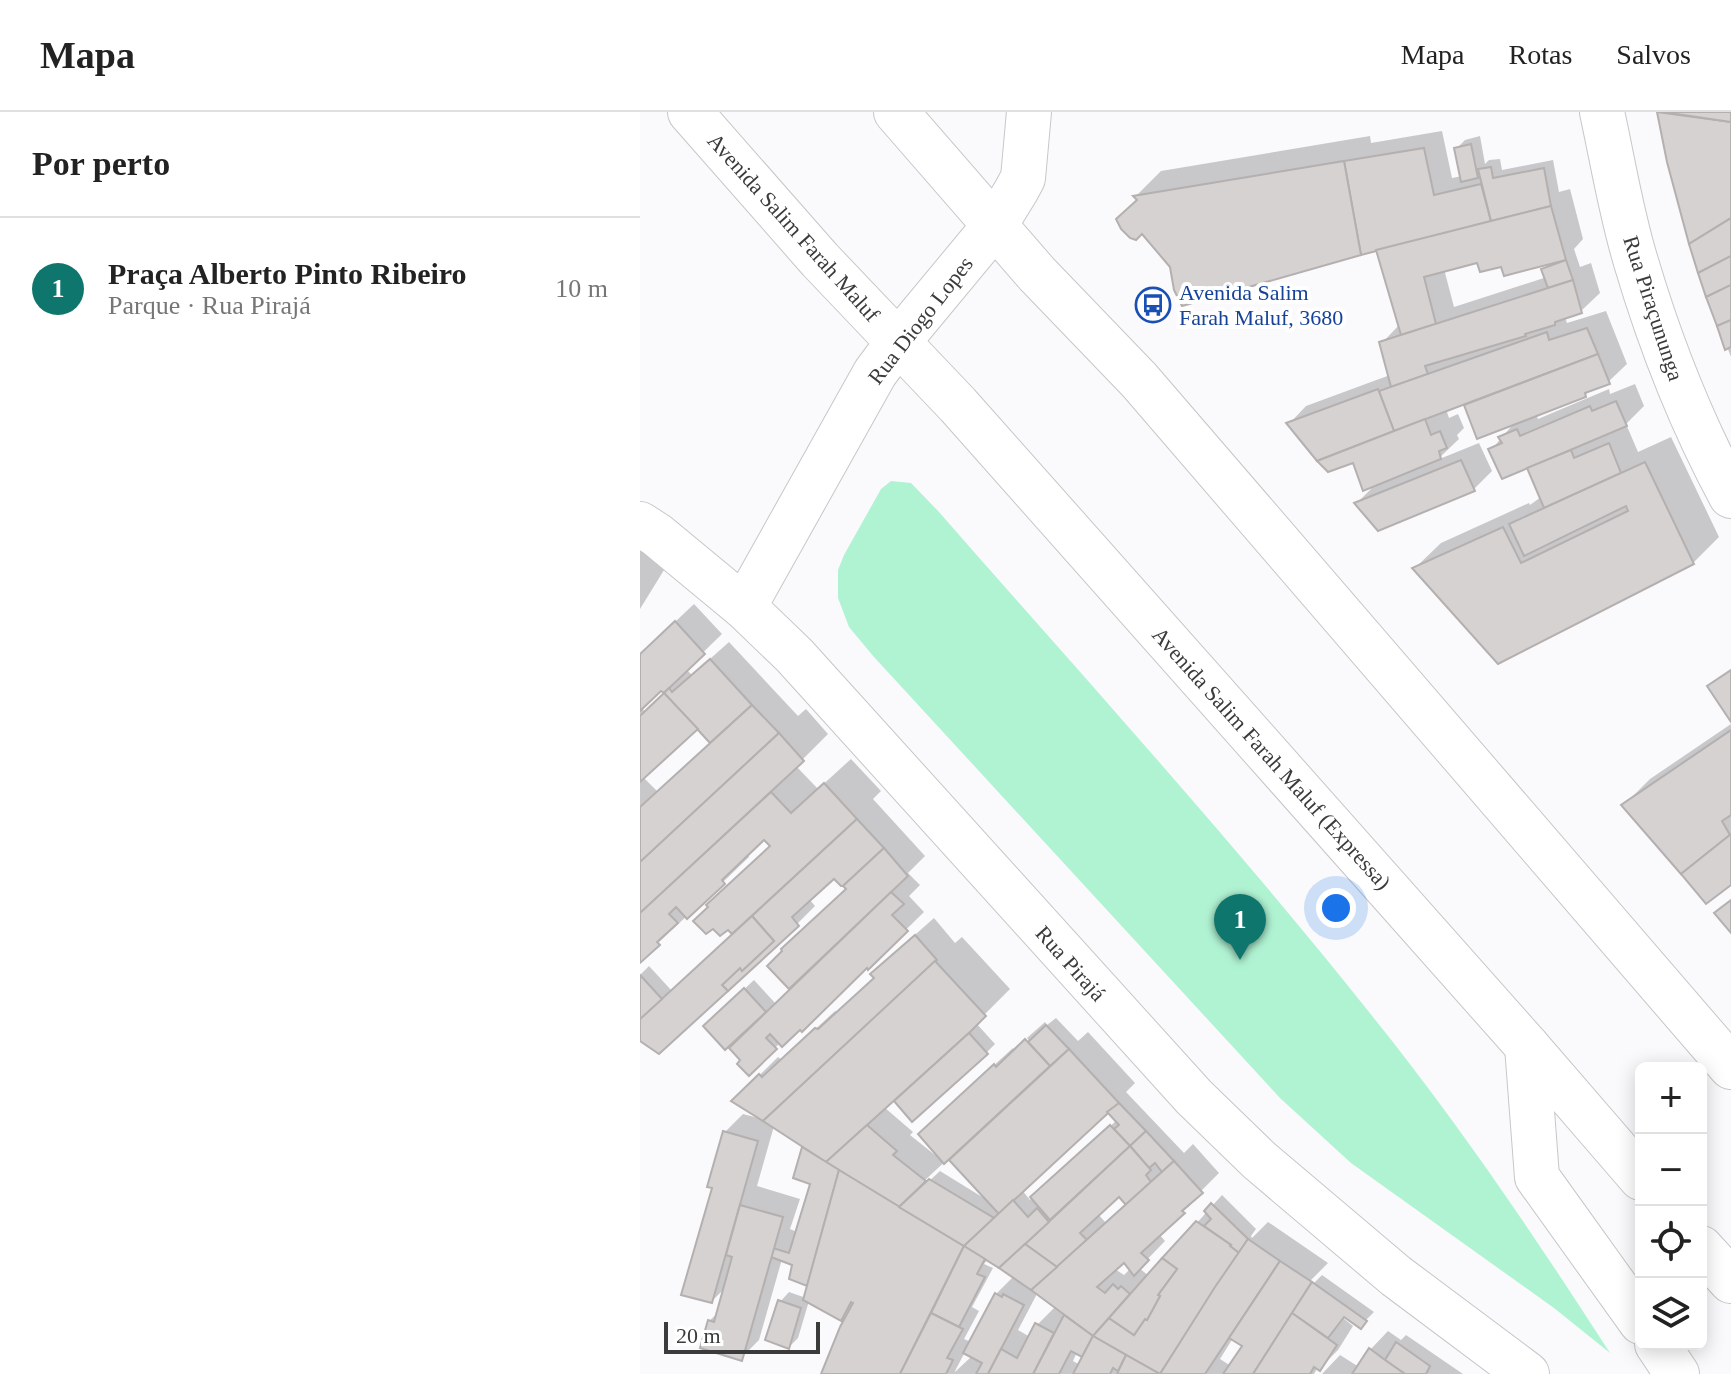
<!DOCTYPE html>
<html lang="pt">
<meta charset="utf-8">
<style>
:root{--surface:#fff;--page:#f2f2f2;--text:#222;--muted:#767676;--line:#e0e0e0;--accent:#0f766e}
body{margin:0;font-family:Georgia,serif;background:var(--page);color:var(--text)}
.controls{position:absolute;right:24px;bottom:24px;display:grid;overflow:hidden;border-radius:12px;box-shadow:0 4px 20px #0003}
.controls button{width:72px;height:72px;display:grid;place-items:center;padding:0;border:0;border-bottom:2px solid var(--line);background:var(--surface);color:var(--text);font:40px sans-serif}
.scale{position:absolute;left:24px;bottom:20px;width:156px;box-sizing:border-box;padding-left:8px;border:4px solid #3b3b3c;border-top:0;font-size:22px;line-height:28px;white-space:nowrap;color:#3b3b3c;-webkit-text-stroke:6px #fff;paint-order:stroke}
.you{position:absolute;left:696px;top:796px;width:28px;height:28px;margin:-20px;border:6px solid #fff;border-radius:50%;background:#1a73e8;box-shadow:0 0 0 12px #1a73e833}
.badge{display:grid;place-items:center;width:52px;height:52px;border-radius:50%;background:var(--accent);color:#fff;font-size:26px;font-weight:700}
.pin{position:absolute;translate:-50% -66px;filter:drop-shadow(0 2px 4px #0008)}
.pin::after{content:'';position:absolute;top:42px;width:28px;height:24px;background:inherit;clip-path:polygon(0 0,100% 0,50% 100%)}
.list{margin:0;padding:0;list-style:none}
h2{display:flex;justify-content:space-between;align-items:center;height:104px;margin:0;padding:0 32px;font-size:34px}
h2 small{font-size:26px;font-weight:400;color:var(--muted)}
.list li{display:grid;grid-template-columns:52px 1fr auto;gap:24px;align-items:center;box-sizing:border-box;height:144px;padding:0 32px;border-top:2px solid var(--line)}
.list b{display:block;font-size:30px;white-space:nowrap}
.list p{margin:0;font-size:26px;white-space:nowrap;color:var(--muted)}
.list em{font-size:26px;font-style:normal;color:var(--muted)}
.icon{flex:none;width:44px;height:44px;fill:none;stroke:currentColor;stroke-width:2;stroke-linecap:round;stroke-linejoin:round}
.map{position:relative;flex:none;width:1091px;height:1262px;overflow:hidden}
header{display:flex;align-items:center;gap:48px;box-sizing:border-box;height:112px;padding:0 40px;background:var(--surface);border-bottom:2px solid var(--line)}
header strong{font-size:38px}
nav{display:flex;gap:44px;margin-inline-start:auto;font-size:28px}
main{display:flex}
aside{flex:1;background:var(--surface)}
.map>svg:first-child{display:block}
.green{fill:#b0f3d3}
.shadow{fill:#0003;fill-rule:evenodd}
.building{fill:#d6d2d1;stroke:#b4b0af;stroke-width:2}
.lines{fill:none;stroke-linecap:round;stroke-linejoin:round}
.secondary-casing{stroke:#c7c6c9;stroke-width:46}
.highway-casing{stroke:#c7c6c9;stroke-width:46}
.secondary{stroke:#fff;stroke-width:44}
.highway{stroke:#fff;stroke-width:44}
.labels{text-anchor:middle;stroke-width:8;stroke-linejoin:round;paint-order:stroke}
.street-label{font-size:22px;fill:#3b3b3c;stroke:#fff}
.transit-label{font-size:22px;fill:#164399;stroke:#fff;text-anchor:start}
</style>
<header>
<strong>Mapa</strong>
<nav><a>Mapa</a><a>Rotas</a><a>Salvos</a></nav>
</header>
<main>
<aside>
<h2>Por perto<small></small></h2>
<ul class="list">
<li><span class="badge">1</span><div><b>Praça Alberto Pinto Ribeiro</b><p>Parque · Rua Pirajá</p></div><em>10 m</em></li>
</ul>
</aside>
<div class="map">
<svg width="1091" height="1262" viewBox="0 0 1091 1262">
<rect width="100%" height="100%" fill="#faf9fc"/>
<path class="green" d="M251,369L271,371L299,400C445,567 595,731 733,905C819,1012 896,1126 970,1241L914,1196L711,1051L640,986L234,545L209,515L198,486V458L204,443L241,377Z"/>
<g class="shadow">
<polygon points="1020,0 1091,0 1091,245 1067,184 1022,15"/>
<path d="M802,19L812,66L822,64L816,37L825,28L840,24L845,52L849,48L860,47L862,58L913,48L919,80L930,77L943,127L934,137L940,155L951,151L960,181L941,199L925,205L927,211L966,199L987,252L968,270L951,277L945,283L896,302L898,307L969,277L970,282L995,272L1004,294L986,312L998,340L1031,325L1079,425L1053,451L775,456L801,431L889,391L890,393L901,385L888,354L851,338L876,309L838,324L825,290L806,297L809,306L818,302L824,316L817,323L819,327L797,348L839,331L852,359L834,377L717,391L737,371L714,349L688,358L649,312L666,294L750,263L742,231L760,212L738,136L531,154L496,84L521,59L730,24L731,31ZM839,148L862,153L912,149L904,158L907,165L814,195L804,157Z"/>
<polygon points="0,437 24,458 0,497"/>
<path d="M54,492L82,522L46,557L52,563L89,530L158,604L166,597L188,622L156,654L178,677L211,647L241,679L233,687L285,744L268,761L280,773L269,784L284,800L228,855L141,930L109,961L107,920L104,918L65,914L114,868L136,892L152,877L130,854L208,776L194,764L169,787L175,794L157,812L0,927V863L9,854L32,879L94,822L88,815L132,733L124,726L107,742L109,745L83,770L0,848V543ZM21,576L27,581L6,601L1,595ZM58,614L72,630L18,680L3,665Z"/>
<polygon points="1091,612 1091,771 984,693 1010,667"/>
<path d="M294,806L315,831L322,825L370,877L336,911L355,932L346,941L264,982L261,979L244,995L273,1020L270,1023L300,1047L301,1046L298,1004L373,936L374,938L388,932L390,930L387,926L405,910L407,913L416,906L438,929L448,920L495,971L486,980L544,1041L553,1032L579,1061L560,1080L562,1082L519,1122L525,1129L499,1156L509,1164L582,1083L616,1117L611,1124L612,1126L628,1110L688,1151L667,1172H673L682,1163L734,1200L720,1214L705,1203L703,1206L713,1214L698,1238L680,1256L678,1255L674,1262H184L212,1195L201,1206L169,1189L158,1226L149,1235L140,1190L149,1180L166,1186L170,1172L155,1152L142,1147L119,1228L101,1246L69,1209L79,1200L86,1175L72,1189L74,1074L85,1020L103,1002L122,1007L94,988L138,945L142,948L195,899L197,900L236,866L251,844ZM468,998L477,1008L390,1088L382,1078ZM134,1014L164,1036L156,1065L172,1071L157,1120L150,1117L160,1087L117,1074ZM310,1045L348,1087L347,1088L300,1059L286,1072L284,1069ZM480,1082L488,1092L466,1111L458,1102ZM348,1147L374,1164L356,1182L331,1230L324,1227L339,1199L332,1195L353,1156L344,1152ZM484,1148L491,1156L484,1163L475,1157ZM398,1180L416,1194L397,1213L390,1225L378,1218ZM593,1226L604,1234L591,1254L580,1247ZM325,1240L332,1244L315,1260V1259ZM437,1240L445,1244L440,1253L433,1249Z"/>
<polygon points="748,1219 761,1228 766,1223 823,1262 682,1262 700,1243 719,1255 730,1238"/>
</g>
<g class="building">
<polygon points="1017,0 1091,10 1091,106 1049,132 1027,50"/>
<polygon points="1023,0 1091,0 1091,10"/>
<polygon points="831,32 838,66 821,70 814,36"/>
<polygon points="784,36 794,83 841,72 851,109 721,143 704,49"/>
<polygon points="704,49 721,143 542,194 534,178 530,155 502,122 496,128 490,126 481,117 476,107 497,88 493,84"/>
<polygon points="851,55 853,66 904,56 911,94 851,109 838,57"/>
<polygon points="911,94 926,148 864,164 861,155 840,160 837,151 784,165 796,212 761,223 736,138"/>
<polygon points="1091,106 1091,144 1058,161 1049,132"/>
<polygon points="1091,144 1091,173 1066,185 1058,161"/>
<polygon points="926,148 933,168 908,176 901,157"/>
<polygon points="933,168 942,201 915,210 915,213 885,222 886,224 785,254 788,262 751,275 739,230"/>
<polygon points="1091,173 1091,208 1077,214 1066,185"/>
<polygon points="1091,208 1091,235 1085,238 1077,214"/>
<polygon points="947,216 958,242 754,319 739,279 907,220 909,228"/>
<polygon points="958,242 970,272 945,281 946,285 837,327 824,293"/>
<polygon points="738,277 754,319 677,349 646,311"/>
<polygon points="976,289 987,314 862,367 848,337 862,331 858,325 877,317 880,324 950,294 952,299"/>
<polygon points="785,307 791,323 800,319 807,336 799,339 801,347 723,379 713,351 688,360 677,349"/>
<polygon points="969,331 981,361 904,396 887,356 931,338 934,346"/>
<polygon points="821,348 835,379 738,419 714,391"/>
<polygon points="1005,350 1054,452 858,552 772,456 863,415 881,451 988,399 986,394 884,444 869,412"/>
<polygon points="35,509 65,542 24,581 21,579 0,599 0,542"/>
<polygon points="70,547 112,593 70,631 24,581 29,576 32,580"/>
<polygon points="1091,558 1091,610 1067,574"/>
<polygon points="24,581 58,617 0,670 0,604"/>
<polygon points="112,593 139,621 0,750 0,695"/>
<polygon points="1091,618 1091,703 1082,709 1090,723 1041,762 981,693"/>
<polygon points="139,621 164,649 0,801 0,750"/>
<polygon points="184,671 217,707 92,822 88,818 80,824 73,817 66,822 53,809 68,795 66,793 130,734 124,728 82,768 85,772 47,807 36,795 29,802 38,811 17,830 20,833 0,851 0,801 131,680 151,701"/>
<polygon points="217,707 244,736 203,774 201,774 194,767 152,805 159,814 88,879 82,873 100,856 102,859 134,829 112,804"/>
<polygon points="1091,722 1091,773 1066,792 1041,762"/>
<polygon points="244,736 268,764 149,877 127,854 142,839 141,837 206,777 203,774"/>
<polygon points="251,780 264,792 252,803 268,819 228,858 227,856 162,920 160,918 142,935 130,922 126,926 137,937 109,964 97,952 100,948 89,936"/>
<polygon points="1091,788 1091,821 1074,801"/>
<polygon points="112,804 134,829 102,859 100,856 82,873 88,879 19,942 0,929 0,907"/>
<polygon points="275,823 297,848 123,1009 91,989 119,962 122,965 175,916 178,917 234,866 230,862"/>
<polygon points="295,849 346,904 329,921 186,1050 123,1009"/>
<polygon points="0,863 22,887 0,907"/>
<polygon points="104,876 126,900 85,938 63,914"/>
<polygon points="406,913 429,937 410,954 388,930"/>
<polygon points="329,921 348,942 272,1010 254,989"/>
<polygon points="385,927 410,954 304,1052 278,1022 354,952 356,955"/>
<polygon points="429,937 479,991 359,1102 309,1048"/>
<polygon points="479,991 506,1019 490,1034 474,1017 479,1013 467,1000"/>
<polygon points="227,1013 257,1039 253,1043 286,1069 259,1095 186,1050"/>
<polygon points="470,1013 490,1034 410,1108 390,1085"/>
<polygon points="83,1019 118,1029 72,1191 41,1183 72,1076 67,1075"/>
<polygon points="506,1019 534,1049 522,1060 515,1051 509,1056 490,1034"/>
<polygon points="490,1034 511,1058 506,1063 511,1070 486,1093 479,1085 440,1121 447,1128 417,1155 385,1132"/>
<polygon points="162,1035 199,1058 167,1174 149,1167 152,1153 131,1145 133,1136 149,1141 170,1072 153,1066"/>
<polygon points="534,1049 563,1081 542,1099 545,1101 501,1141 509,1148 494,1164 484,1151 457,1175 465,1181 473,1172 478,1177 481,1174 490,1182 453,1224 391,1178"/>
<polygon points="199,1058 324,1134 260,1262 181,1262 200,1215 213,1191 211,1190 201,1209 163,1188"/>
<polygon points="289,1067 354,1106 324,1134 259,1095"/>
<polygon points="373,1088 388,1105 397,1096 409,1110 359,1156 324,1134"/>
<polygon points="571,1091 608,1127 599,1141 590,1134 591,1133 564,1114 571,1107 564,1099"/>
<polygon points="100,1093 143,1105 102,1249 60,1236 68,1208 74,1210 92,1145 86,1143"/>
<polygon points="556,1109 591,1133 590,1134 599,1141 520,1262 453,1224 469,1206 494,1223 505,1207 507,1208 520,1184 518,1183 537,1157 522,1146"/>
<polygon points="608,1127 640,1149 565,1262 520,1262 575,1175"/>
<polygon points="385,1132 417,1155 391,1178 359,1156"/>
<polygon points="324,1134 345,1147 337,1162 345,1165 319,1215 291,1201"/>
<polygon points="522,1146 537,1157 518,1183 520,1184 507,1208 505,1207 494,1223 469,1206"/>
<polygon points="640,1149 672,1170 613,1262 583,1262 602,1234 589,1226"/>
<polygon points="672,1170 727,1209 721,1217 704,1205 688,1226 652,1201"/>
<polygon points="355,1181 362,1185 363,1182 384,1193 348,1262 336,1262 342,1251 323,1241"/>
<polygon points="138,1188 161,1196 149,1237 125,1228"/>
<polygon points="291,1201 323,1217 307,1246 313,1248 306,1262 260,1262"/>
<polygon points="652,1201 697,1233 680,1259 674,1255 670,1262 613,1262"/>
<polygon points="424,1203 453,1224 442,1245 431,1239 419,1262 393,1262"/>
<polygon points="395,1211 414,1221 393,1262 348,1262 361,1237 377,1246"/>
<polygon points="453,1224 486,1243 478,1259 473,1256 470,1262 433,1262"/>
<polygon points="756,1230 790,1254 786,1262 765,1262 745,1248"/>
<polygon points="729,1236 745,1248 765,1262 712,1262"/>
<polygon points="486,1243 520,1262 477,1262"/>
</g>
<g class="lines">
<g class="secondary-casing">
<g id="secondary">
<path d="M962,0C973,50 981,101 996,150C1020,231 1051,310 1091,384"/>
<polyline points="0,412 17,423 104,495 154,543 554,985 619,1048 756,1164 887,1262"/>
<polyline points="104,495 235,261 258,230 355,113 376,79 383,66 389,0"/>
</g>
</g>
<g class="highway-casing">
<g id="highway">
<polyline points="50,0 180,148 318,293 887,934 1001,1066"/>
<polyline points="256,0 397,162 499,268 1091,955"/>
<polyline points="887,934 897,1065 1001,1210"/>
<polyline points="1061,1136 1091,1169"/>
<polyline points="1017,1232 1037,1262"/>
</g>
</g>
<use href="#secondary" class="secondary"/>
<use href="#highway" class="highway"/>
</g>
<defs>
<g id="bus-ring" transform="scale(1.8)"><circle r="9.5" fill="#fff" stroke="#1a4fb4" stroke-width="1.5"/><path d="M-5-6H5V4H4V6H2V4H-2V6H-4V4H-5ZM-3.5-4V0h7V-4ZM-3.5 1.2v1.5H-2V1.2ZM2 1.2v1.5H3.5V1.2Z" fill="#1a4fb4"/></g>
</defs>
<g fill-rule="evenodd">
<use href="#bus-ring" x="513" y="193"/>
</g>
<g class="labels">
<g class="street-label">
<text transform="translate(154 115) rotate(48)" y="8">Avenida Salim Farah Maluf</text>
<text transform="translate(1014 196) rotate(72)" y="8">Rua Piraçununga</text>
<text transform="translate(280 208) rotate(-52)" y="8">Rua Diogo Lopes</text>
<text transform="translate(632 646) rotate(48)" y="8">Avenida Salim Farah Maluf (Expressa)</text>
<text transform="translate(431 851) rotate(48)" y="8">Rua Pirajá</text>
</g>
<g class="transit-label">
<text x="539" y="188">Avenida Salim<tspan x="539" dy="25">Farah Maluf, 3680</tspan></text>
</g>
</g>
</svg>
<div class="controls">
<button>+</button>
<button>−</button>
<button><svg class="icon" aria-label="locate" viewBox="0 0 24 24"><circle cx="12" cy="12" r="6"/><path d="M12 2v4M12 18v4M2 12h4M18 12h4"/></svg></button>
<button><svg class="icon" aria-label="layers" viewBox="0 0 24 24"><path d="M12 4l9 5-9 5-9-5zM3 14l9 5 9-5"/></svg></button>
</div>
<div class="scale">20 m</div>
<div class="you"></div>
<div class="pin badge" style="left:600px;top:848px">1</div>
</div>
</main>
